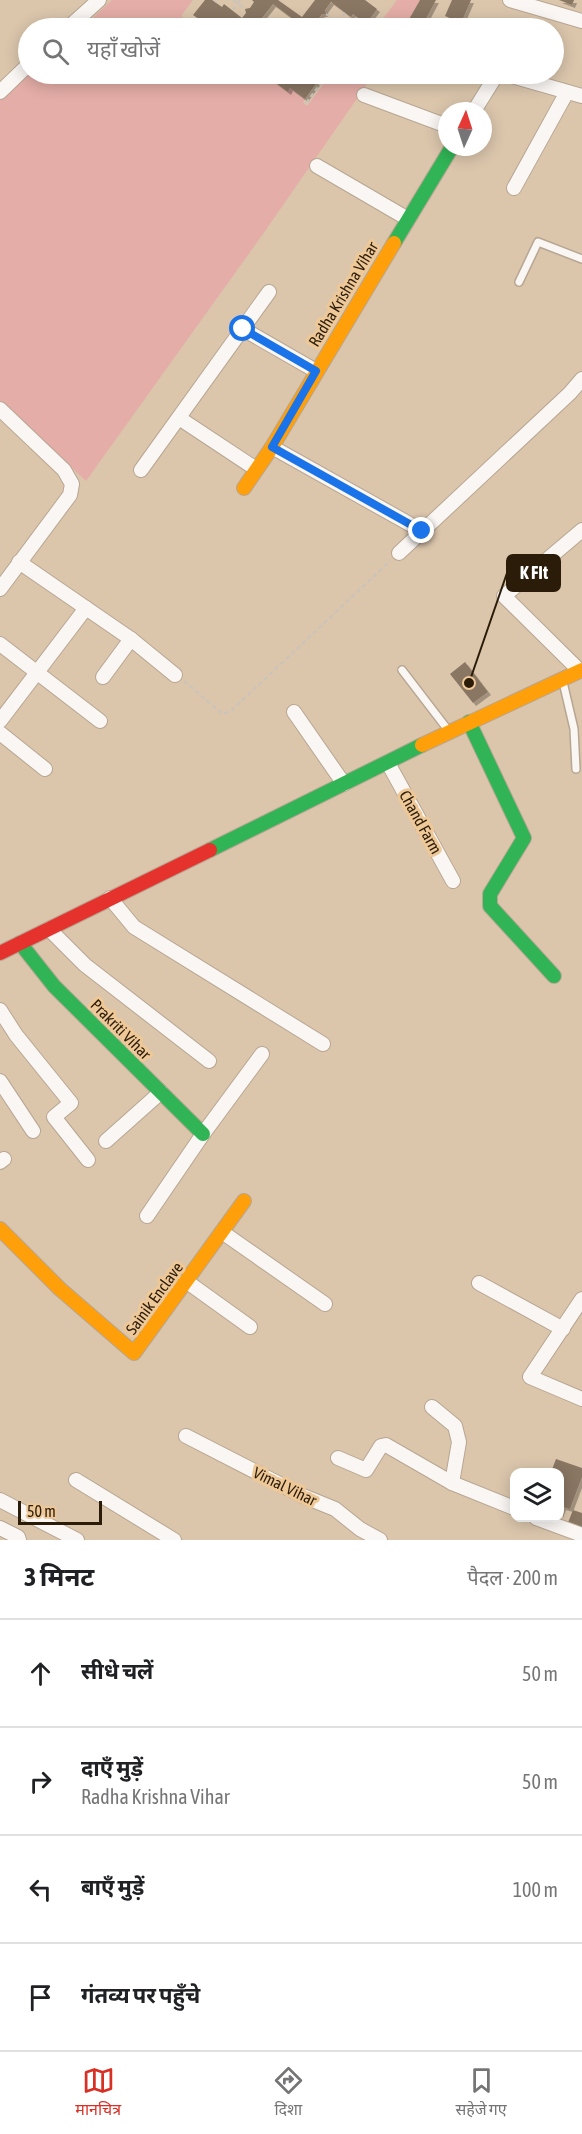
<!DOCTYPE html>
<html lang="hi">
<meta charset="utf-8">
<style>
:root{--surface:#fff;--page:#f2f2f2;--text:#202124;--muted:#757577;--line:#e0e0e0;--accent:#d93025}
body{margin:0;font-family:"Asap Condensed","Noto Sans Devanagari",sans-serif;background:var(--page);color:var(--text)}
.controls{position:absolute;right:18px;bottom:18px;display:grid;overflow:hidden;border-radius:12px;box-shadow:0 3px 15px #0003}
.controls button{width:54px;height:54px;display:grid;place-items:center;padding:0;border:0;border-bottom:2px solid var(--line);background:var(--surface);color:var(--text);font:30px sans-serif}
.compass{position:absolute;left:438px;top:102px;width:54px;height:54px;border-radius:50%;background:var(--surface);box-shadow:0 3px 15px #0003;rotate:3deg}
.scale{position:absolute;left:18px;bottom:15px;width:84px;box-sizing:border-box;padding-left:6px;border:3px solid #2a1c09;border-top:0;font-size:16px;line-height:21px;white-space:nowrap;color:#2a1c09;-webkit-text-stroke:4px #efc898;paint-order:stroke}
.stop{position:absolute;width:18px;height:18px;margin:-14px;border:4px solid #1a73e8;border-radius:50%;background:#fff}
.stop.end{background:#1a73e8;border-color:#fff;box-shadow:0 2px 6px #0008}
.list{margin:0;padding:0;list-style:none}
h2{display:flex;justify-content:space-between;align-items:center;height:78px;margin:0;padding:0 24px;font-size:26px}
h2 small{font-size:20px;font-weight:400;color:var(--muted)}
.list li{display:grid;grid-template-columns:39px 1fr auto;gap:18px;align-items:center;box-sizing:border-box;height:108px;padding:0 24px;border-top:2px solid var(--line)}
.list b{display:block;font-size:22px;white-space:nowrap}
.list p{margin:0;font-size:20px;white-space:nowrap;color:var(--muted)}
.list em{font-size:20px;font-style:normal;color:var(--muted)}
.icon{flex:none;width:33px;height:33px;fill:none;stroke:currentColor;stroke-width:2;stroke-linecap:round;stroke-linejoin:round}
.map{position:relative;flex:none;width:582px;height:1540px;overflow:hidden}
.search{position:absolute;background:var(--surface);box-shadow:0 3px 15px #0003;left:18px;right:18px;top:18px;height:66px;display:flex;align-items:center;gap:15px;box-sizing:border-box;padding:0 21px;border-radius:33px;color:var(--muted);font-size:22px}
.sheet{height:510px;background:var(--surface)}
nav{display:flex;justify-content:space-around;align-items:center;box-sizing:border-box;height:84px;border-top:2px solid var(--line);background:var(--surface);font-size:16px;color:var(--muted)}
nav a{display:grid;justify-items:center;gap:3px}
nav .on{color:var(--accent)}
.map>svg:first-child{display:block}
.green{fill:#e4ada7}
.building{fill:#897664;filter:url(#shadow)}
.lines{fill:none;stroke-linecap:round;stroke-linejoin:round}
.lane-casing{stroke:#b7a692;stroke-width:10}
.street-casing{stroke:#b7a692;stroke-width:16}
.fast-casing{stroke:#b7a692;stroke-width:16}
.slow-casing{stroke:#b7a692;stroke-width:16}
.jam-casing{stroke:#b7a692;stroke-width:16}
.path{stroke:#cac3bb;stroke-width:2;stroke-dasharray:4.5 3;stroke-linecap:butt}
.lane{stroke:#faf6f3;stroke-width:7}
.street{stroke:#faf6f3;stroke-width:14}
.fast{stroke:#30b455;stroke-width:14}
.slow{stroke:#ff9f0a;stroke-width:14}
.jam{stroke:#e5322d;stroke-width:14}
.route{stroke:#1a73e8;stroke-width:8}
.labels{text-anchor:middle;stroke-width:6;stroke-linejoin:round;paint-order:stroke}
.street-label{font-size:16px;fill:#2a1c09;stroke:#efc898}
.leader{fill:none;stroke:#2a1c09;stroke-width:2}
.callout-dot{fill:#2a1c09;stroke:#efc898;stroke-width:2}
.callout{fill:#2a1c09;stroke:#2a1c09;stroke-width:2}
.callout-label{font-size:18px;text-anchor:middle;font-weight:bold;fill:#fff}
</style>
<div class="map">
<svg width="582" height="1540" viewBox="0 0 582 1540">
<defs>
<filter id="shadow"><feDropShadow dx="3" dy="3" stdDeviation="0" flood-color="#0004"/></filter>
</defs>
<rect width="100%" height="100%" fill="#dbc6ac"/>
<g class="green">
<polygon points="112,0 193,0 181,16 196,28 82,28"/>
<polygon points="397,0 420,0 404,28 376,28"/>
<polygon points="29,74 252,74 260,80 265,74 288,91 290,88 305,99 303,102 307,106 331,74 374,74 263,234 86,481 0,401 0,99"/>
</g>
<g class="building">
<polygon points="205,0 212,0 222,7 224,4 242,18 246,13 245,9 250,8 254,2 252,0 278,0 302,17 315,0 365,0 377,9 366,24 353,14 351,17 331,2 325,10 326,14 322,14 317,21 328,28 292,28 297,22 273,4 254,28 217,28 214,26 212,28 193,15"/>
<polygon points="420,0 436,0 421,28 404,28"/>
<polygon points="452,0 471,0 461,23 445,16"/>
<polygon points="559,0 574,0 572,5"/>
<polygon points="264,74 317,74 321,77 305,99 290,88 288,92"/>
<polygon points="465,662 488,692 473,703 450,674"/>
<polygon points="556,1459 582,1468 582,1477 570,1509 563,1507 560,1515 560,1472 551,1472"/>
<polygon points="573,1510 582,1513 582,1530 567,1525"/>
</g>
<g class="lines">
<g class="lane-casing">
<g id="lane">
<polyline points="519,282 538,242 582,259"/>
<polyline points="402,670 448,730"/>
<polyline points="563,682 574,729 576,769"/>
</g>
</g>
<g class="street-casing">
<g id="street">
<polyline points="510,0 582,21"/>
<polyline points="68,28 99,0"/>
<polyline points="505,74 582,96"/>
<polyline points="0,92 28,65"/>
<polyline points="364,95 447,126"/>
<polyline points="474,111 497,74"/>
<polyline points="317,166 408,219"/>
<polyline points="514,188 567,92"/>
<polyline points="243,329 316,371"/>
<polyline points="0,409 64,470 72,484 70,495 0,589"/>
<polyline points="179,418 256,469"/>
<polyline points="272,447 422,531"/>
<polyline points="141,470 269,292"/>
<polyline points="399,553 570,393 582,379"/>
<polyline points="19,562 131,639 175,675"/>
<polyline points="0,644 100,721"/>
<polyline points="580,671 504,596 582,530"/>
<polyline points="103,677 131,639"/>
<polyline points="294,712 344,784"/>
<polyline points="0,721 86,608"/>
<polyline points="0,733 45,769"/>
<polyline points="388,763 453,881"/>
<polyline points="110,898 134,927 323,1044"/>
<polyline points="49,929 85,965 209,1061"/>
<polyline points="0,1010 16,1035 71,1103 54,1117 88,1160"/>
<polyline points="0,1081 33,1131"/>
<polyline points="106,1141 161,1092"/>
<polyline points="0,1162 4,1159"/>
<polyline points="147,1216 203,1134 262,1054"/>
<polyline points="222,1232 325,1304"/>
<polyline points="186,1281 250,1327"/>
<polyline points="479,1283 563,1329"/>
<polyline points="582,1299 530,1377 582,1399"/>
<polyline points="432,1407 455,1426 459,1442 452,1483"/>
<polyline points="186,1436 303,1496 335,1509 360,1529 380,1540"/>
<polyline points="338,1458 366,1470 381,1446 386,1445 452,1483 514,1508"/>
<polyline points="76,1480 174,1540"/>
<polyline points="0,1500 77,1540"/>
<polyline points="536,1518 582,1535"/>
<polyline points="0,1528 18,1537 19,1540"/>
</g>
</g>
<g class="fast-casing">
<g id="fast">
<polyline points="394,243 452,147"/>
<polyline points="469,722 524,838 490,894 490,906 554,976"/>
<polyline points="210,850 422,745"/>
<polyline points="20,943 54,986 203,1134"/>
</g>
</g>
<g class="slow-casing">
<g id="slow">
<polyline points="244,488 272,447 394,243"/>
<polyline points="422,745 582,670"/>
<polyline points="0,1229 60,1289 134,1353 244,1201"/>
</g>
</g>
<g class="jam-casing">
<polyline id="jam" points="0,953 210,850"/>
</g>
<g class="path">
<polyline points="233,0 245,9"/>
<polyline points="215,2 216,0"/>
<polyline points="233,10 240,0"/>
<polyline points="326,14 345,28"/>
<polyline points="333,28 345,13"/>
<polyline points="353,28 360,19"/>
<polyline points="306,103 325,77 320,74"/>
<polyline points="184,681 223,714 231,711 390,561"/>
</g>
<use href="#lane" class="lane"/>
<use href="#street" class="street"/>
<use href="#fast" class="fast"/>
<use href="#slow" class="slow"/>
<use href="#jam" class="jam"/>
</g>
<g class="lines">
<polyline class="route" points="243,329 316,371 272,447 422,531"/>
</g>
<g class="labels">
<g class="street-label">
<text transform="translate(343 294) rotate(-59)" y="6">Radha Krishna Vihar</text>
<text transform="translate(421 822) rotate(61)" y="6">Chand Farm</text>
<text transform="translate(121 1029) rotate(45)" y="6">Prakriti Vihar</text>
<text transform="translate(154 1298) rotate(-54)" y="6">Sainik Enclave</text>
<text transform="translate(285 1486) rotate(26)" y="6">Vimal Vihar</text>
</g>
</g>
<path class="leader" d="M469 683L507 573"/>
<circle class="callout-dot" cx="469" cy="683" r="6"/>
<rect class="callout" x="507" y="555" width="53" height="36" rx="6"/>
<g class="callout-label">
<text x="534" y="579">K FIt</text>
</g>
</svg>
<div class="controls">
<button><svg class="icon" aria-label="layers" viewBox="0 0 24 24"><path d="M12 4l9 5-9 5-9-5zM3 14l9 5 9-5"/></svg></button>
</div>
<svg class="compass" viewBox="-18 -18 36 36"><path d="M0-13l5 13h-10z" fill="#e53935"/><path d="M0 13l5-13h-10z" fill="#757577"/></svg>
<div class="scale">50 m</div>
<div class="stop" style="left:243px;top:329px"></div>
<div class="stop end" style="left:422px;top:531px"></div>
<div class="search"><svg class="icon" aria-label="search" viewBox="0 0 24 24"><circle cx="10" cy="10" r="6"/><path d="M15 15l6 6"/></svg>यहाँ खोजें</div>
</div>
<section class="sheet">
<h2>3 मिनट<small>पैदल · 200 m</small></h2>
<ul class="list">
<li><svg class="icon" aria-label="ahead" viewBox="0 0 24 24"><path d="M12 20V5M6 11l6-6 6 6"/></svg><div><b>सीधे चलें</b></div><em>50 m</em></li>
<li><svg class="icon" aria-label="right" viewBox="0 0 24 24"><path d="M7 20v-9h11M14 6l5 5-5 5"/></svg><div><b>दाएँ मुड़ें</b><p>Radha Krishna Vihar</p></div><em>50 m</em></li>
<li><svg class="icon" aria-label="left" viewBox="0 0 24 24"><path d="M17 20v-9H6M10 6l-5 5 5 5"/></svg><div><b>बाएँ मुड़ें</b></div><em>100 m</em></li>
<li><svg class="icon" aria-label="arrive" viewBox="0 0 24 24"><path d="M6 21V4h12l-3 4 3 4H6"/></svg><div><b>गंतव्य पर पहुँचे</b></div></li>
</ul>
</section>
<nav>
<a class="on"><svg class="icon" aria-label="map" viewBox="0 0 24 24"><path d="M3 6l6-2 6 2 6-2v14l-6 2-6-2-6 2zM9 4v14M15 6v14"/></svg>मानचित्र</a>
<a><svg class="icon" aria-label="directions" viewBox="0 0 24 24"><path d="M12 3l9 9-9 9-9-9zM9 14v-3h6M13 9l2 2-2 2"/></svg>दिशा</a>
<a><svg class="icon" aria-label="saved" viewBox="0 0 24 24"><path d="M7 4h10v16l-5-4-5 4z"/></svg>सहेजे गए</a>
</nav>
